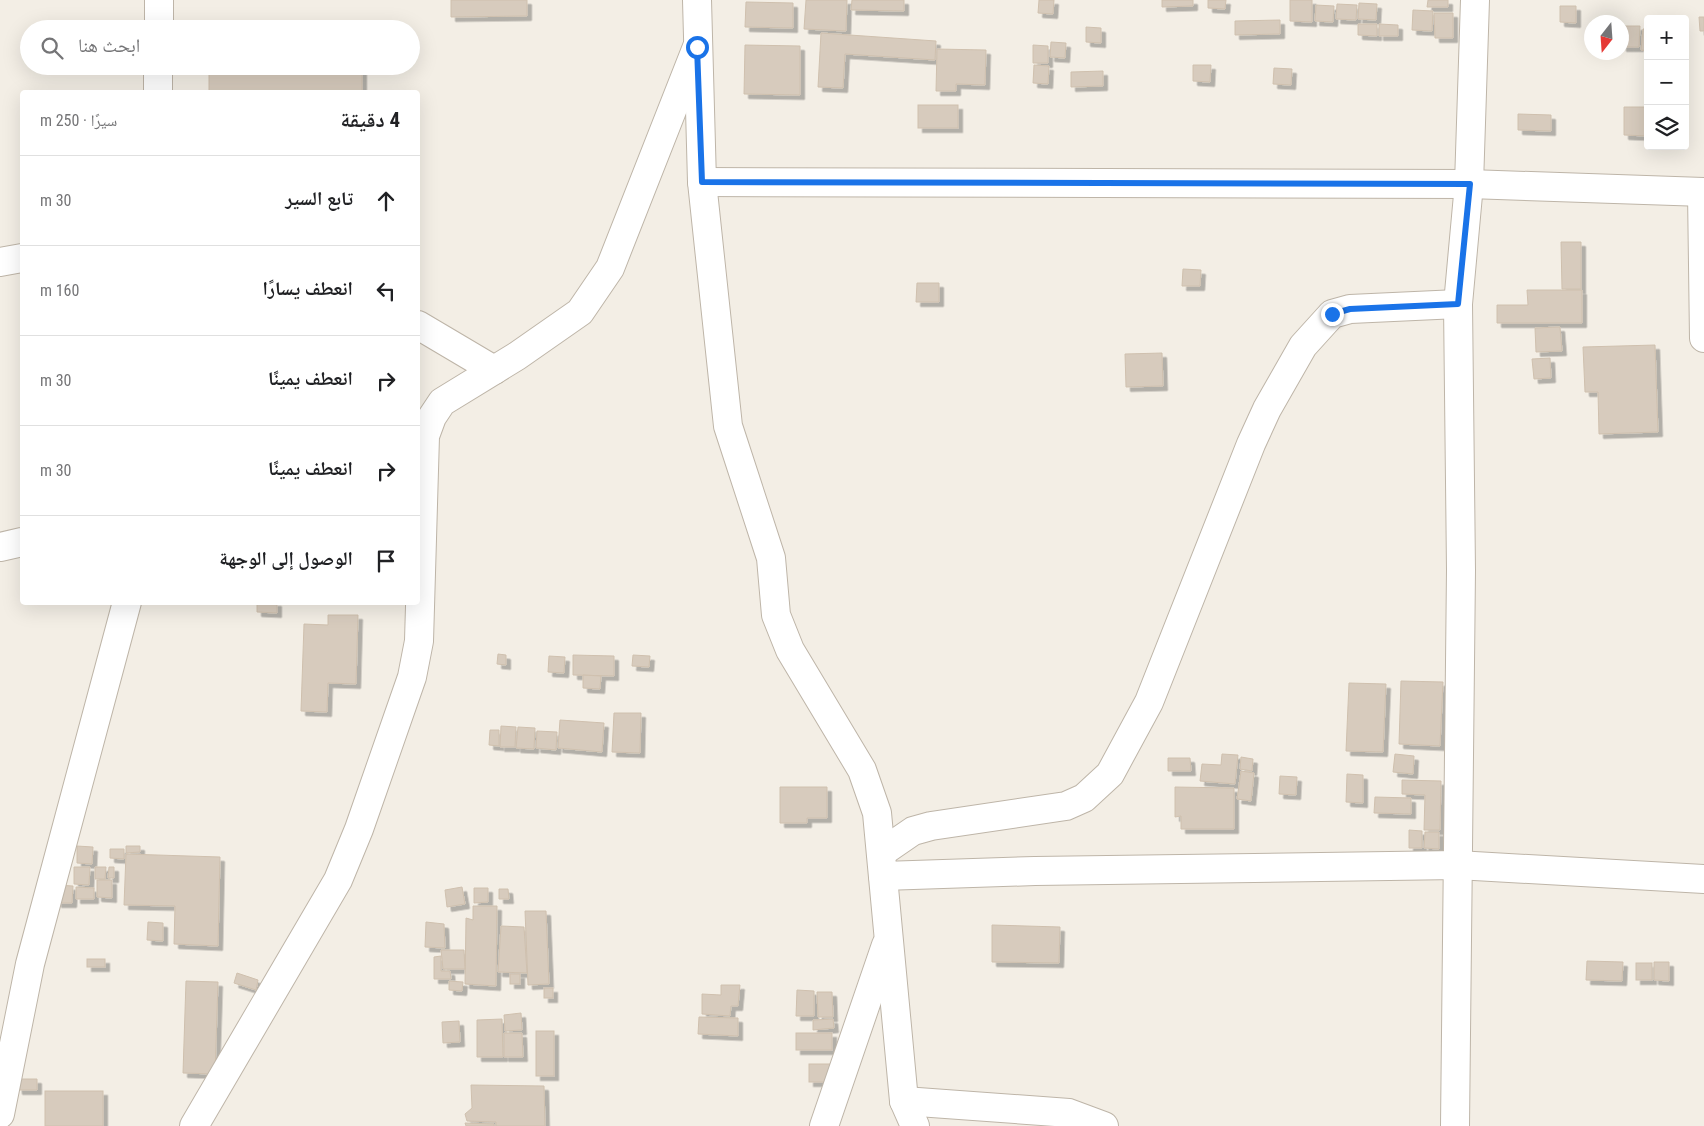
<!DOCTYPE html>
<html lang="ar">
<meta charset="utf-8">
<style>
:root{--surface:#fff;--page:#f6f6f6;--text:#202124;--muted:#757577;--line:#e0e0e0}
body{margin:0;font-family:"Roboto Condensed","Noto Naskh Arabic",sans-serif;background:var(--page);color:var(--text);direction:rtl}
.controls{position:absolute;right:15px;top:15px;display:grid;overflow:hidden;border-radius:5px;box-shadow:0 5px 20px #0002}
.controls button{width:45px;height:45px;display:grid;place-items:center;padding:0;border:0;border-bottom:1px solid var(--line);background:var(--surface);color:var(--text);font:25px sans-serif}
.compass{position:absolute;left:1584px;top:15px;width:45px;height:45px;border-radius:50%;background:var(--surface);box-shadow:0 5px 20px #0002;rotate:197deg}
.stop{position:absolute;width:15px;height:15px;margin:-11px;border:4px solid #1a73e8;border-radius:50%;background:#fff}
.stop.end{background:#1a73e8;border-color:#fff;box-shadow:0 1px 5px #0008}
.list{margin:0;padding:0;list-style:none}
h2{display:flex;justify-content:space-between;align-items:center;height:65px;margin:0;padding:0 20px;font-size:21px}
h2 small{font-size:16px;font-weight:400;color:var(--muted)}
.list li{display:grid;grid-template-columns:32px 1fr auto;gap:15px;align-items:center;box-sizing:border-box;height:90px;padding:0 20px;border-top:1px solid var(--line)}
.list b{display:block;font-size:19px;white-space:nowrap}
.list em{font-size:16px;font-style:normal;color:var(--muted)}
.icon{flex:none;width:28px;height:28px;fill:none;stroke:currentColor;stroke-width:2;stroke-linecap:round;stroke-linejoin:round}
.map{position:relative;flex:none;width:1704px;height:1126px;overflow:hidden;direction:ltr}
.search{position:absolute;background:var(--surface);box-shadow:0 5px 20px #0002;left:20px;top:20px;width:400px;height:55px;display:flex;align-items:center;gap:12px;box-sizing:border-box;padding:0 18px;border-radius:28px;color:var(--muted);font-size:19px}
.panel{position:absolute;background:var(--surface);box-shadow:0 5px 20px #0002;left:20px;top:90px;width:400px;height:515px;border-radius:5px;direction:rtl}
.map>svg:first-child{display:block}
.building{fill:#d7cbbd;stroke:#cfc0ae;filter:url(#shadow)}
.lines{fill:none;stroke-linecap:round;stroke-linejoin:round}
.minor-casing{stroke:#beb5a8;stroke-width:30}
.minor{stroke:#fff;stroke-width:28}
.route{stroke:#1a73e8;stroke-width:6}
</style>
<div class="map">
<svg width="1704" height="1126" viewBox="0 0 1704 1126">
<defs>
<filter id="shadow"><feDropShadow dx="4.5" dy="4.5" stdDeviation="0" flood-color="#0004"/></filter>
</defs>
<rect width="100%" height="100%" fill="#f3eee5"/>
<g class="building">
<polygon points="451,0 527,0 527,16 451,17"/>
<polygon points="806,0 847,0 846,31 804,29"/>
<polygon points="852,0 904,0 904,11 851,10"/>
<polygon points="1039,0 1054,0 1053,14 1038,13"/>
<polygon points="1162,0 1193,0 1193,6 1162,7"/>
<polygon points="1208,0 1226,0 1225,9 1208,8"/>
<polygon points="1290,0 1312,0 1312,22 1290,21"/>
<polygon points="1428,0 1448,0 1448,7 1427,7"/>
<polygon points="746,2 793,3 793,28 745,27"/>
<polygon points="1359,3 1377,4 1376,20 1358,19"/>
<polygon points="1337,4 1357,5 1356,20 1336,19"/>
<polygon points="1316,5 1334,6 1333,22 1315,21"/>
<polygon points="1560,6 1576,6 1576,23 1560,22"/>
<polygon points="1413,10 1433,11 1432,31 1412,30"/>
<polygon points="1434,13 1453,13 1453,38 1435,38"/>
<polygon points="1699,17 1704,17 1704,31 1700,31"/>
<polygon points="1280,20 1280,34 1235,35 1235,21"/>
<polygon points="1358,24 1377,24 1377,36 1358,35"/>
<polygon points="1379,24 1398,25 1398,36 1379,36"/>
<rect x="209" y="25" width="152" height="4"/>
<polygon points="1622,26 1640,26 1639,47 1622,47"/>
<polygon points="1086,27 1101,28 1101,43 1086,42"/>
<polygon points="1643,29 1648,29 1648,51 1641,50"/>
<polygon points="821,33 936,41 935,60 845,54 843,88 818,87"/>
<polygon points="1051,42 1066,43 1065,58 1050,57"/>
<polygon points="745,45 800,46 800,95 744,94"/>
<polygon points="1033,45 1048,46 1048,63 1033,63"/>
<polygon points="937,49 986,50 985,85 956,84 956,91 936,91"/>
<polygon points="1034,65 1049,66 1048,84 1033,83"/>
<polygon points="1193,65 1211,65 1210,82 1193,81"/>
<rect x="209" y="66" width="153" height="26"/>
<polygon points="1274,68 1292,69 1291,85 1273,84"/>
<polygon points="1103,71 1103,86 1071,87 1071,72"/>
<rect x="918" y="105" width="40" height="23"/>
<polygon points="1624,107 1648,107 1648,136 1624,135"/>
<polygon points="1518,114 1551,115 1551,131 1518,130"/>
<polygon points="1561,242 1581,242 1581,289 1562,289"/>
<polygon points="1183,269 1201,270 1200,286 1182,286"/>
<polygon points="917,283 939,283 939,302 916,302"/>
<polygon points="1527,290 1582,290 1582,323 1497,323 1497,305 1528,305"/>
<polygon points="1560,327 1562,351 1536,352 1535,328"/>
<polygon points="1655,345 1658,432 1599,434 1598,392 1585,392 1583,347"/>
<polygon points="1162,353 1163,386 1126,387 1125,354"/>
<polygon points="1550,358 1551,378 1534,379 1532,359"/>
<polygon points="257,602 277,602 277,613 257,612"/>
<polygon points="328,615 358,615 356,684 328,683 327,712 301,711 304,624 328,625"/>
<polygon points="498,654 506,655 506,665 497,664"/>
<polygon points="573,655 614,656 614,676 573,675"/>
<polygon points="633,655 650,656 649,667 632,666"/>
<polygon points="549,656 565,657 564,673 548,672"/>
<polygon points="583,675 601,676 600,689 583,688"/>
<polygon points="1401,681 1443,682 1440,746 1399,744"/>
<polygon points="1349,683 1386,684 1383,752 1346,751"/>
<polygon points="614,713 641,713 640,753 612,752"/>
<polygon points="560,720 604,723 602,752 558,748"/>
<polygon points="501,726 516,727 515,747 500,747"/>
<polygon points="518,727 535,728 534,749 516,748"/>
<polygon points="490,730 499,730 499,746 489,745"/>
<polygon points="537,731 557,732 556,750 536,748"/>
<polygon points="1222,754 1238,755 1235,784 1200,781 1202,764 1221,765"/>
<polygon points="1395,754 1414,756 1413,774 1393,772"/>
<polygon points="1241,757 1253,759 1252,771 1240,769"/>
<polygon points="1168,758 1190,758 1191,771 1168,771"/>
<polygon points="1241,771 1254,773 1251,801 1237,799"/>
<polygon points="1347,774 1363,775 1363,803 1346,802"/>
<polygon points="1280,776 1297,777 1296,795 1279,794"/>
<polygon points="1402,780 1441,781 1440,830 1424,830 1425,795 1402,794"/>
<polygon points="780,787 827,787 827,818 807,818 807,823 780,823"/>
<polygon points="1175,787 1234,788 1234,829 1181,829 1181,816 1175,817"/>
<polygon points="1375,797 1411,798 1411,814 1374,813"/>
<polygon points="1409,830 1422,831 1422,848 1409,848"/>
<polygon points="1425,832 1439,832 1439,849 1424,848"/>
<polygon points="77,846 93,847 92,864 77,863"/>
<polygon points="126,846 140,846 140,852 126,853"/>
<polygon points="110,849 124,849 124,859 110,858"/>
<polygon points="126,854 220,857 218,946 174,944 175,906 124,905"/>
<polygon points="74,867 90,867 89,885 74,884"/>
<polygon points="95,867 106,867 105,879 95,879"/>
<polygon points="109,867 114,867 114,878 108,878"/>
<polygon points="97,880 112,880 112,898 97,897"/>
<polygon points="57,885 73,886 72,903 57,903"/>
<polygon points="76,887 94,888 94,899 76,899"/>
<polygon points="462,887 465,904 447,907 445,890"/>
<polygon points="474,888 488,888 488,902 474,903"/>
<polygon points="499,889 508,889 509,899 499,899"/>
<polygon points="473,906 497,906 496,986 465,984 466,918 473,920"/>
<polygon points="525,911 546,911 549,984 528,985"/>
<polygon points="148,922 163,923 163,941 147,940"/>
<polygon points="426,922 444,924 445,948 425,947"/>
<polygon points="992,925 1060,927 1059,963 992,962"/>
<polygon points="501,926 524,927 527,973 498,972"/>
<polygon points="441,950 464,950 465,969 443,969"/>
<polygon points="441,956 441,971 450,971 451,979 434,979 434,957"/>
<rect x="87" y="959" width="18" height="8"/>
<polygon points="1587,961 1623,962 1622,981 1586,980"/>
<polygon points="1654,962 1669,962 1669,981 1654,980"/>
<rect x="1636" y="963" width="16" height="17"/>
<polygon points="237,973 258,980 256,990 234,983"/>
<rect x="510" y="974" width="10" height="10"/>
<polygon points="186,981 218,982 215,1074 183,1073"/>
<polygon points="449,981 463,982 462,991 449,990"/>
<polygon points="721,985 740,985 738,1006 731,1006 730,1016 702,1014 702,994 721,995"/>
<rect x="544" y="988" width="9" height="10"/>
<polygon points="797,990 814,991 814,1016 796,1016"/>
<polygon points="817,992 832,992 833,1017 818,1017"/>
<polygon points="521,1013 522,1030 505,1031 504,1015"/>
<polygon points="699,1017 738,1018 738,1036 698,1034"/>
<polygon points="502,1019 503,1057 477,1057 477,1020"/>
<polygon points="833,1019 834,1028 813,1030 813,1020"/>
<polygon points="459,1021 460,1042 443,1043 442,1022"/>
<rect x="536" y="1031" width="18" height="45"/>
<polygon points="504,1033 522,1033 523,1057 504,1057"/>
<rect x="796" y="1033" width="36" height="17"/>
<rect x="809" y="1064" width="25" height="18"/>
<polygon points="17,1079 37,1079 37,1090 18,1090"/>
<polygon points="471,1085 544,1086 545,1126 496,1126 496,1122 467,1121 465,1114 472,1108"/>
<rect x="45" y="1091" width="58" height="35"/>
<polygon points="465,1123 494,1124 494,1126 466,1126"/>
</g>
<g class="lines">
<g class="minor-casing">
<g id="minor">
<polyline points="697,0 702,182 728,426 771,558 776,615 790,650 862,770 877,813 904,1101 915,1126"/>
<polyline points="159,29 159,0"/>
<polyline points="158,92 158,66"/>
<polyline points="702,182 1469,184 1704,192"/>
<polyline points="1702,192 1704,338"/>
<polyline points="0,262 22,258"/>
<polyline points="418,325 494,370"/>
<polyline points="0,547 22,542"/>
<polyline points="881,853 913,831 931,826 1066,806 1084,798 1110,774 1149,702 1251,444 1267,409 1303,346 1332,314 1350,309 1458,304"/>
<polyline points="883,876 1035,871 1457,865 1704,879"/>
<polyline points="904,1101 1069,1113 1104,1126"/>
<polyline points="0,1114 30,964 127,602"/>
<polyline points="194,1126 338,880 359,829 412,677 419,641 425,436 432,417 442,402 517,356 580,312 610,268 697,47"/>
<polyline points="824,1126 886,945"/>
<polyline points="1455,1126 1461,570 1458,304 1469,184 1475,0"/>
</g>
</g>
<use href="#minor" class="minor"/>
</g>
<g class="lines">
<polyline class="route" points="697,47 702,182 1470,184 1458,304 1350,309 1332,314"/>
</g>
</svg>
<div class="controls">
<button>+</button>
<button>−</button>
<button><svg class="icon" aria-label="layers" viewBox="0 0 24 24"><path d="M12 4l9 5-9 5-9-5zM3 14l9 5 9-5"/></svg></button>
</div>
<svg class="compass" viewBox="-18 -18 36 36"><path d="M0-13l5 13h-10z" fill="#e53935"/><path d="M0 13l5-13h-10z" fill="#757577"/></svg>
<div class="stop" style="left:697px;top:47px"></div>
<div class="stop end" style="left:1332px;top:314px"></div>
<div class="search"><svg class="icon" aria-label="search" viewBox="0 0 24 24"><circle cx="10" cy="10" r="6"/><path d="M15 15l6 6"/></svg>ابحث هنا</div>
<section class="panel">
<h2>4 دقيقة<small>سيرًا · 250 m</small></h2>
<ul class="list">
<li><svg class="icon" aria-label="ahead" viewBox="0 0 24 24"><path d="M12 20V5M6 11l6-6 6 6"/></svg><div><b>تابع السير</b></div><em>30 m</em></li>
<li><svg class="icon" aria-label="left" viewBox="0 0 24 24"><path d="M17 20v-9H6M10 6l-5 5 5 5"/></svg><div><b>انعطف يسارًا</b></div><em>160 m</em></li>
<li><svg class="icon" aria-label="right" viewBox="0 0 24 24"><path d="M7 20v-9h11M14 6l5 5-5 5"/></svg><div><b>انعطف يمينًا</b></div><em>30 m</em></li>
<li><svg class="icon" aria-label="right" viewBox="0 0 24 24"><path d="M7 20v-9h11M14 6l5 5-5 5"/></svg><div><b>انعطف يمينًا</b></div><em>30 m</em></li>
<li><svg class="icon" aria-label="arrive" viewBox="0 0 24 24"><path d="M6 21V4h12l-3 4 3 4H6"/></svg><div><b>الوصول إلى الوجهة</b></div></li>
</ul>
</section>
</div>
